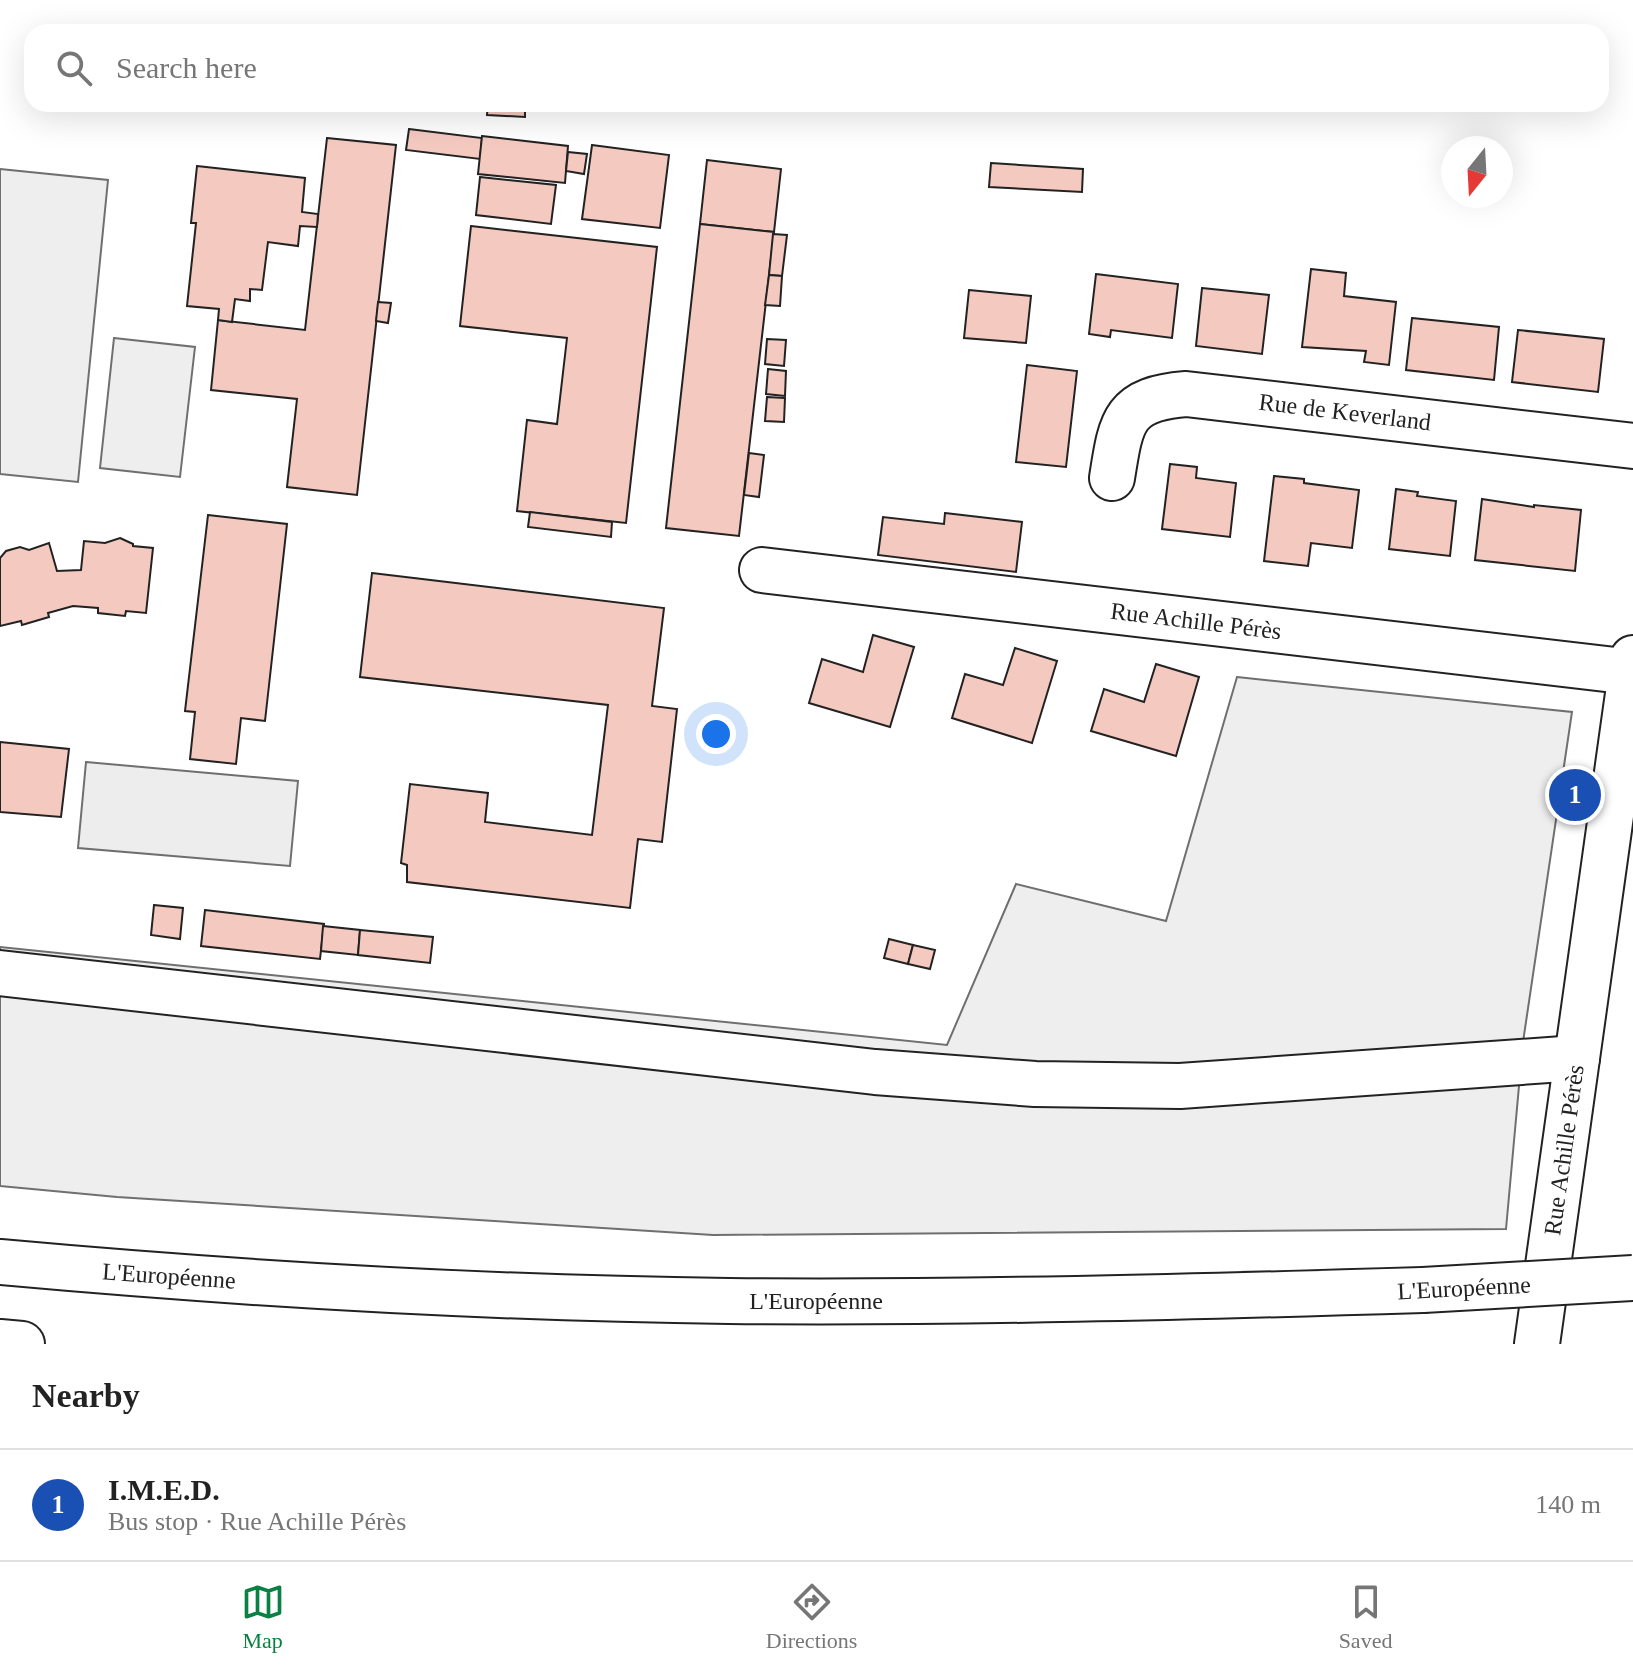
<!DOCTYPE html>
<meta charset="utf-8">
<style>
:root{--surface:#fff;--page:#f2f2f2;--text:#222;--muted:#767676;--line:#e0e0e0;--accent:#0b8043}
body{margin:0;font-family:Georgia,serif;background:var(--page);color:var(--text)}
.compass{position:absolute;left:1441px;top:136px;width:72px;height:72px;border-radius:50%;background:var(--surface);box-shadow:0 8px 32px #0002;rotate:198deg}
.you{position:absolute;left:716px;top:734px;width:28px;height:28px;margin:-20px;border:6px solid #fff;border-radius:50%;background:#1a73e8;box-shadow:0 0 0 12px #1a73e833}
.badge{display:grid;place-items:center;width:52px;height:52px;border-radius:50%;background:var(--accent);color:#fff;font-size:26px;font-weight:700}
.pin{position:absolute;translate:-50% -50%;border:4px solid #fff;box-shadow:0 2px 8px #0006}
.list{margin:0;padding:0;list-style:none}
h2{display:flex;justify-content:space-between;align-items:center;height:104px;margin:0;padding:0 32px;font-size:34px}
h2 small{font-size:26px;font-weight:400;color:var(--muted)}
.list li{display:grid;grid-template-columns:52px 1fr auto;gap:24px;align-items:center;box-sizing:border-box;height:112px;padding:0 32px;border-top:2px solid var(--line)}
.list b{display:block;font-size:30px;white-space:nowrap}
.list p{margin:0;font-size:26px;white-space:nowrap;color:var(--muted)}
.list em{font-size:26px;font-style:normal;color:var(--muted)}
.icon{flex:none;width:44px;height:44px;fill:none;stroke:currentColor;stroke-width:2;stroke-linecap:round;stroke-linejoin:round}
.map{position:relative;flex:none;width:1633px;height:1344px;overflow:hidden}
.search{position:absolute;background:var(--surface);box-shadow:0 8px 32px #0002;left:24px;right:24px;top:24px;height:88px;display:flex;align-items:center;gap:20px;box-sizing:border-box;padding:0 28px;border-radius:24px;color:var(--muted);font-size:30px}
.sheet{height:216px;background:var(--surface)}
nav{display:flex;justify-content:space-around;align-items:center;box-sizing:border-box;height:112px;border-top:2px solid var(--line);background:var(--surface);font-size:22px;color:var(--muted)}
nav a{display:grid;justify-items:center;gap:4px}
nav .on{color:var(--accent)}
.map>svg:first-child{display:block}
.green{fill:#eee;stroke:#6f6f6f;stroke-width:2}
.parking{fill:#ededed;stroke:#6f6f6f;stroke-width:2}
.building{fill:#f3c9c0;stroke:#222;stroke-width:2}
.lines{fill:none;stroke-linecap:round;stroke-linejoin:round}
.minor-casing{stroke:#222;stroke-width:48}
.highway-casing{stroke:#222;stroke-width:48}
.minor{stroke:#fff;stroke-width:44}
.highway{stroke:#fff;stroke-width:44}
.highway-bridge-casing{stroke:#222;stroke-width:48;stroke-linecap:butt}
.highway-bridge{stroke:#fff;stroke-width:44}
.labels{text-anchor:middle;stroke-width:6;stroke-linejoin:round;paint-order:stroke}
.street-label{font-size:24px;fill:#222;stroke:#fff}
</style>
<div class="map">
<svg width="1633" height="1344" viewBox="0 0 1633 1344">
<rect width="100%" height="100%" fill="#fff"/>
<g class="green">
<polygon points="0,169 108,180 78,482 0,474"/>
<polygon points="114,338 195,347 180,477 100,468"/>
<polygon points="1237,677 1572,712 1523,1042 1506,1229 713,1235 117,1197 0,1186 0,947 947,1045 1016,884 1166,921"/>
</g>
<polygon class="parking" points="86,762 298,781 290,866 78,848"/>
<g class="building">
<polygon points="488,104 525,104 525,117 487,115"/>
<polygon points="409,129 482,138 480,159 406,150"/>
<polygon points="482,136 568,146 565,183 478,174"/>
<polygon points="327,138 396,145 357,495 287,487 297,399 211,390 218,320 305,330"/>
<polygon points="592,145 669,155 660,228 582,219"/>
<polygon points="568,152 587,154 584,174 566,171"/>
<polygon points="707,160 781,169 774,232 700,224"/>
<polygon points="991,163 1083,169 1082,192 989,187"/>
<polygon points="197,166 305,178 302,212 318,214 317,227 300,226 298,246 268,242 262,290 250,289 250,301 235,299 232,322 218,320 219,309 187,306 196,223 191,223"/>
<polygon points="480,177 556,185 551,224 476,215"/>
<polygon points="700,224 774,232 739,536 666,528"/>
<polygon points="471,226 657,247 626,523 517,511 527,420 557,424 567,338 460,326"/>
<polygon points="773,234 787,235 782,276 769,275"/>
<polygon points="1311,269 1346,273 1344,296 1396,302 1389,365 1364,362 1366,351 1302,347"/>
<polygon points="1096,274 1178,284 1172,338 1111,330 1110,337 1089,334"/>
<polygon points="769,275 782,276 780,306 765,305"/>
<polygon points="1202,288 1269,295 1262,354 1196,346"/>
<polygon points="969,290 1031,296 1026,343 964,338"/>
<polygon points="378,302 391,303 388,323 376,321"/>
<polygon points="1412,318 1499,327 1494,380 1406,370"/>
<polygon points="1518,330 1604,339 1598,392 1512,382"/>
<polygon points="767,339 786,340 784,366 765,364"/>
<polygon points="1027,365 1077,371 1066,467 1016,462"/>
<polygon points="768,369 786,371 785,396 766,394"/>
<polygon points="767,397 785,398 784,422 765,421"/>
<polygon points="749,453 764,455 759,497 744,495"/>
<polygon points="1170,464 1197,467 1196,478 1236,483 1230,537 1162,529"/>
<polygon points="1274,476 1304,479 1304,483 1359,490 1352,548 1311,543 1308,566 1264,561"/>
<polygon points="1396,489 1418,492 1417,496 1456,501 1450,556 1389,549"/>
<polygon points="1482,499 1534,507 1534,505 1581,510 1575,571 1475,560"/>
<polygon points="530,512 612,522 611,537 528,527"/>
<polygon points="945,513 1022,522 1016,572 878,555 883,517 944,524"/>
<polygon points="208,515 287,524 265,721 241,718 236,764 190,759 195,712 185,711"/>
<polygon points="120,538 133,544 133,546 153,548 146,613 126,611 125,616 98,613 98,608 73,606 48,613 49,617 22,625 21,621 0,626 0,558 6,551 20,547 29,550 49,543 57,571 81,570 84,541 105,543"/>
<polygon points="372,573 664,608 652,706 677,709 662,842 638,839 630,908 407,882 407,865 401,863 410,784 488,793 485,822 592,835 608,705 360,677"/>
<polygon points="873,635 914,647 890,727 809,703 822,659 863,672"/>
<polygon points="1015,648 1057,661 1032,743 952,718 965,674 1003,685"/>
<polygon points="1156,664 1199,677 1176,756 1091,731 1104,689 1144,702"/>
<polygon points="0,742 69,749 61,817 0,812"/>
<polygon points="154,905 183,908 180,939 151,935"/>
<polygon points="205,910 324,924 320,959 201,946"/>
<polygon points="323,926 360,930 358,955 321,951"/>
<polygon points="360,930 433,937 430,963 358,955"/>
<polygon points="889,939 913,945 908,964 884,958"/>
<polygon points="913,945 935,950 930,969 908,964"/>
</g>
<g class="lines">
<g class="minor-casing">
<g id="minor">
<path d="M1112,478C1121,421 1123,399 1186,394L1633,446"/>
<polyline points="762,570 1631,672"/>
<polyline points="0,973 875,1072 1035,1084 1180,1086 1577,1058"/>
<polyline points="1537,1344 1633,658"/>
</g>
</g>
<g class="highway-casing">
<g id="highway">
<path d="M0,1262C242,1284 486,1298 729,1301C961,1303 1192,1297 1423,1290"/>
<polyline points="0,1342 22,1344"/>
</g>
</g>
<use href="#minor" class="minor"/>
<use href="#highway" class="highway"/>
<g class="highway-bridge-casing">
<polyline id="highway-bridge" points="1423,1290 1633,1278"/>
</g>
<use href="#highway-bridge" class="highway-bridge"/>
</g>
<g class="labels">
<g class="street-label">
<text transform="translate(1345 412) rotate(7)" y="8">Rue de Keverland</text>
<text transform="translate(1196 621) rotate(7)" y="8">Rue Achille Pérès</text>
<text transform="translate(1564 1150) rotate(-82)" y="8">Rue Achille Pérès</text>
<text transform="translate(169 1276) rotate(4)" y="8">L'Européenne</text>
<text transform="translate(1464 1288) rotate(-3)" y="8">L'Européenne</text>
<text x="816" y="1309">L'Européenne</text>
</g>
</g>
</svg>
<svg class="compass" viewBox="-18 -18 36 36"><path d="M0-13l5 13h-10z" fill="#e53935"/><path d="M0 13l5-13h-10z" fill="#767676"/></svg>
<div class="you"></div>
<div class="pin badge" style="left:1575px;top:795px;background:#1a4fb4">1</div>
<div class="search"><svg class="icon" aria-label="search" viewBox="0 0 24 24"><circle cx="10" cy="10" r="6"/><path d="M15 15l6 6"/></svg>Search here</div>
</div>
<section class="sheet">
<h2>Nearby<small></small></h2>
<ul class="list">
<li><span class="badge" style="background:#1a4fb4">1</span><div><b>I.M.E.D.</b><p>Bus stop · Rue Achille Pérès</p></div><em>140 m</em></li>
</ul>
</section>
<nav>
<a class="on"><svg class="icon" aria-label="map" viewBox="0 0 24 24"><path d="M3 6l6-2 6 2 6-2v14l-6 2-6-2-6 2zM9 4v14M15 6v14"/></svg>Map</a>
<a><svg class="icon" aria-label="directions" viewBox="0 0 24 24"><path d="M12 3l9 9-9 9-9-9zM9 14v-3h6M13 9l2 2-2 2"/></svg>Directions</a>
<a><svg class="icon" aria-label="saved" viewBox="0 0 24 24"><path d="M7 4h10v16l-5-4-5 4z"/></svg>Saved</a>
</nav>
